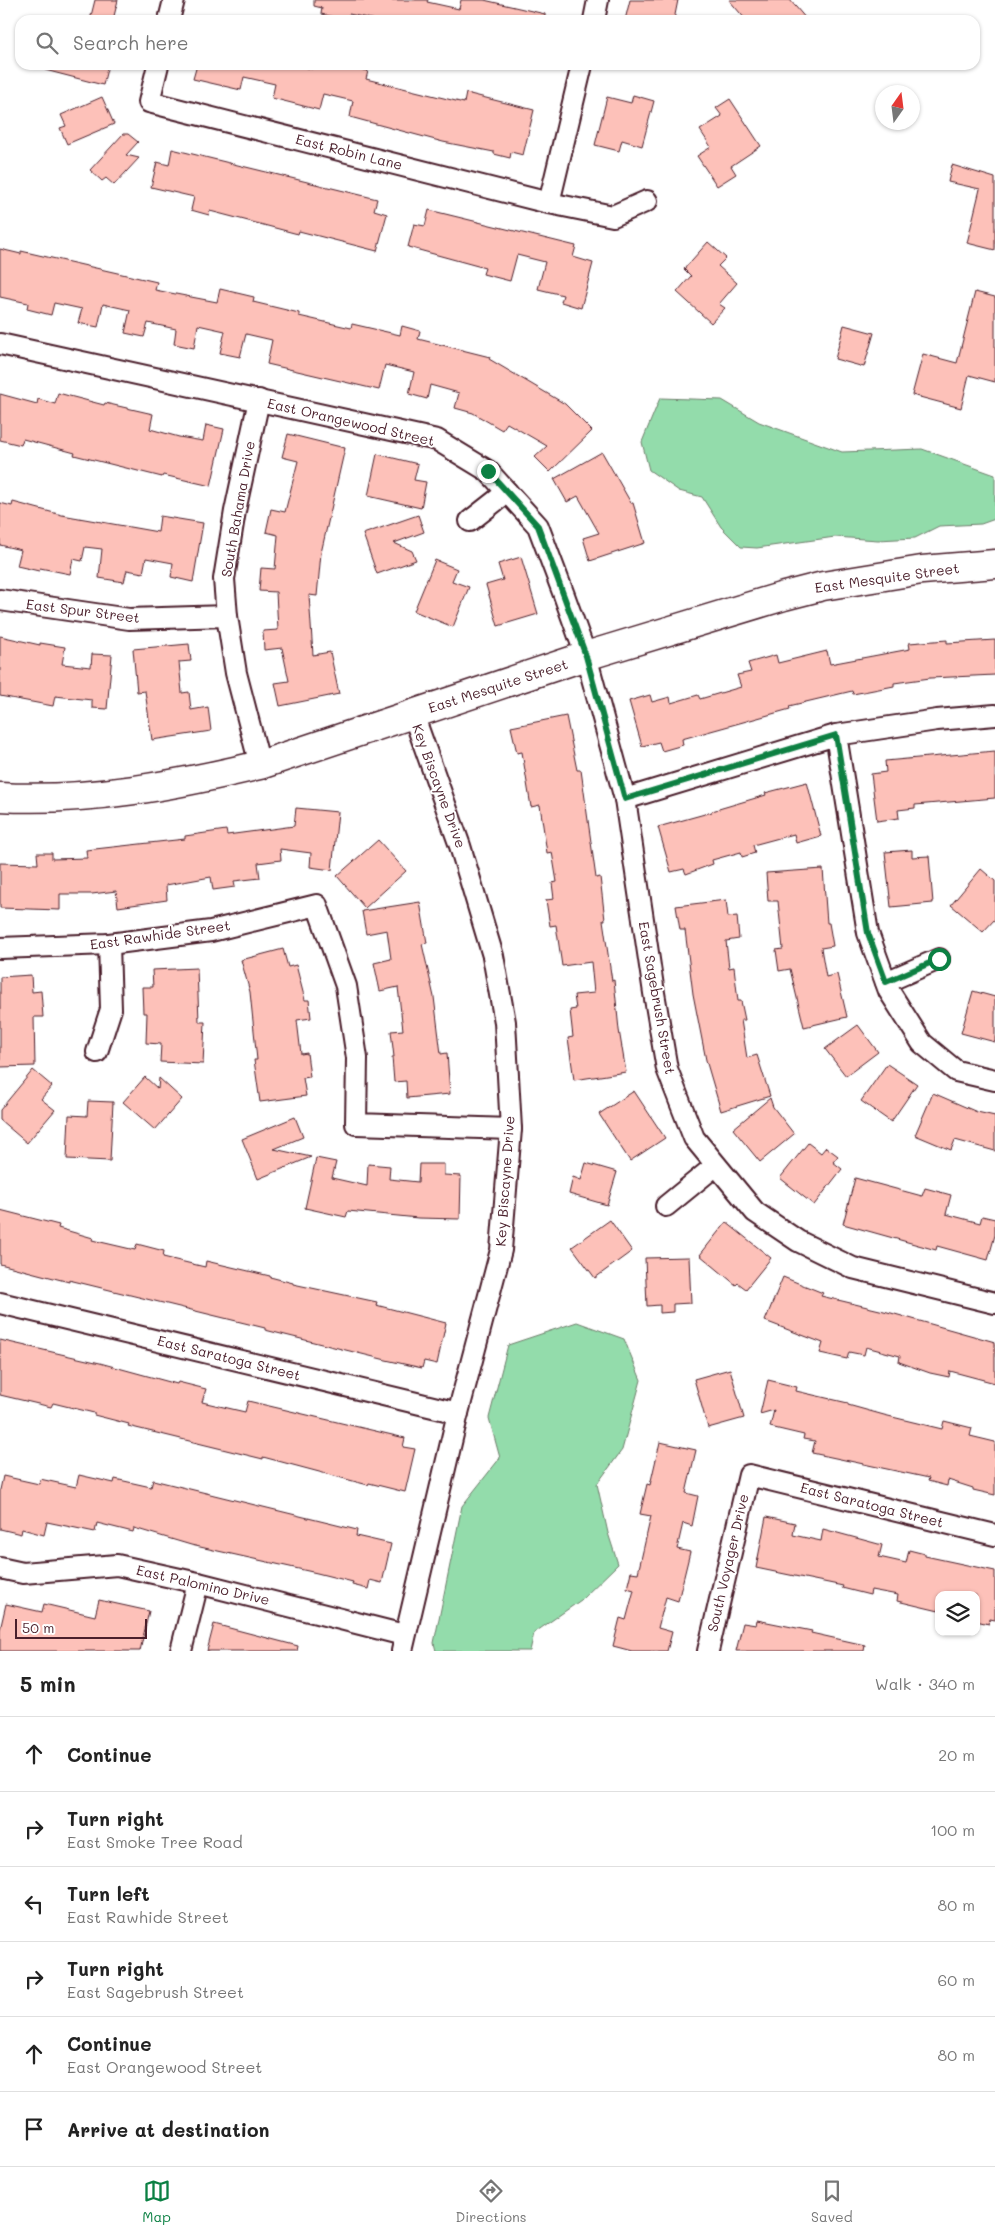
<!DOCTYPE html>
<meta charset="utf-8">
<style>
:root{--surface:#fff;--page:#f6f6f6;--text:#222;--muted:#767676;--line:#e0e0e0;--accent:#0b8043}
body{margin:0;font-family:Mali,sans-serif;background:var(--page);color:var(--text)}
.controls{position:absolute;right:15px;bottom:15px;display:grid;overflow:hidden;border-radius:10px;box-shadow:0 1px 4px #0004}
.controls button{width:45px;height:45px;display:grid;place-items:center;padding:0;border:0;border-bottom:1px solid var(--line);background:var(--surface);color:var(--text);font:25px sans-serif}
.compass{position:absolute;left:875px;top:85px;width:45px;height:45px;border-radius:50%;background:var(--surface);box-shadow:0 1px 4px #0004;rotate:14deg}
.scale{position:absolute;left:15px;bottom:12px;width:132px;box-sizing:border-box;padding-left:5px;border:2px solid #4a1f2b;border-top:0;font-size:14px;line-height:18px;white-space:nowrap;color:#4a1f2b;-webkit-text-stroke:4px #fff;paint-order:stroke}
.stop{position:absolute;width:15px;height:15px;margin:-11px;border:4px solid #0b8043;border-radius:50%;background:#fff}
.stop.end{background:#0b8043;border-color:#fff;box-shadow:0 1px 5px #0008}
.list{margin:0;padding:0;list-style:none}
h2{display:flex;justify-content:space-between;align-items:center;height:65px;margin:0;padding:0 20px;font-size:21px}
h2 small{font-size:16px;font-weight:400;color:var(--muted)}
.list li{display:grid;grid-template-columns:32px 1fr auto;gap:15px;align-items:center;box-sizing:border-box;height:75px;padding:0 20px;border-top:1px solid var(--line)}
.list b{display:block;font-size:19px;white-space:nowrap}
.list p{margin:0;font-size:16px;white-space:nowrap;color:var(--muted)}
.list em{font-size:16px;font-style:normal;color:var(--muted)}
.icon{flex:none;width:28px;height:28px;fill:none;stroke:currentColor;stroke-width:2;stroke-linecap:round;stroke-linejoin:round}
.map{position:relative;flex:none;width:995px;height:1651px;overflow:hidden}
.search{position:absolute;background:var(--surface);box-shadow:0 1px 4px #0004;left:15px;right:15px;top:15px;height:55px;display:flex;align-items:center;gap:12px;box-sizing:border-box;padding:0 18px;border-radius:15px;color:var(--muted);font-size:19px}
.sheet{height:515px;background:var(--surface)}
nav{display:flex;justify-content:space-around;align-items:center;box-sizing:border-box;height:70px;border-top:1px solid var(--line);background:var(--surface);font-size:14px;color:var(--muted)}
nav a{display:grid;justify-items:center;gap:2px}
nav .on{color:var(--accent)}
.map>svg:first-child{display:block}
.green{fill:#93dcab;stroke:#6e7e6b}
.building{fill:#fdc1b9;stroke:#4a1f2b}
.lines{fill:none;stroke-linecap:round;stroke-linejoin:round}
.street-casing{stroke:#4a1f2b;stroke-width:24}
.secondary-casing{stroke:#4a1f2b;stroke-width:31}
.street{stroke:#fff;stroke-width:20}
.secondary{stroke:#fff;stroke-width:28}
.route{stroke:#0b8043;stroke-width:6}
.labels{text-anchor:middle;stroke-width:4;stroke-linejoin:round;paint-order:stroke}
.street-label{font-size:14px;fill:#4a1f2b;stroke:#fff}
</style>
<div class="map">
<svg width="995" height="1651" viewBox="0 0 995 1651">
<rect width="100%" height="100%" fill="#fff"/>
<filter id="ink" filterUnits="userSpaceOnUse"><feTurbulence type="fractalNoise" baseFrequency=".02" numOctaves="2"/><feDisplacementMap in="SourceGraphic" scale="10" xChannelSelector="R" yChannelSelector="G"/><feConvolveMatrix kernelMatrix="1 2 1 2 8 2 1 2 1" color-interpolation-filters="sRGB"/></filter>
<g filter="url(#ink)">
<g class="green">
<polygon points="660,398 722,400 759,422 842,452 922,449 995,475 995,519 981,524 939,526 915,538 878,540 835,537 757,548 741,547 721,527 702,497 679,491 649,470 642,442"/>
<polygon points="577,1322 624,1339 641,1380 622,1450 597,1484 608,1533 618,1564 581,1600 534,1633 530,1651 436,1651 434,1643 462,1506 500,1458 489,1418 508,1345"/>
</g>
<g class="building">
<polygon points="95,0 118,0 113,20 90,20"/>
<polygon points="314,0 428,0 427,2 459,9 461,0 484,0 545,14 545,20 376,20 349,14 347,20 321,14 322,8 314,6"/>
<polygon points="630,0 678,0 674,20 625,20"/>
<polygon points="729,0 790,0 807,20 746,20"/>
<polygon points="45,65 108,65 103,85 45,70"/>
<polygon points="197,65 296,65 312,69 312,65 343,65 368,71 366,79 464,103 466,93 534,110 523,155 511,152 510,158 494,154 494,152 443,142 350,117 353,101 323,94 319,110 272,98 275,84 244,77 241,90 193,79"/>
<polygon points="633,95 654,101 642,146 622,140 619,151 595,145 607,97 631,103"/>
<polygon points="102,97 114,124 67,144 60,128 66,126 61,115"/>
<polygon points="730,99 761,146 731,166 736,174 717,186 697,156 711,147 700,130 722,116 716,108"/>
<polygon points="123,134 128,134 138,142 126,155 139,158 114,185 106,178 102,181 90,170"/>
<polygon points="172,149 377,199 374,210 387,214 377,251 299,231 298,234 210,211 209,215 191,210 194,197 151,187 157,162 169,165"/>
<polygon points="952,165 995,178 995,250 967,243 980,189 948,182"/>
<polygon points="429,210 576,246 573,257 593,263 581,308 561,302 563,295 538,289 545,262 517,255 510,281 483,274 485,268 408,247 414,224 425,226"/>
<polygon points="708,242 726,258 718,266 737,283 719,304 725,308 711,323 677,292 691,276 684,269"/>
<polygon points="0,249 21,254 21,251 157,282 155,290 217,302 220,289 254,297 253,302 299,313 299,316 351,328 352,324 400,335 402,326 420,331 418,339 490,357 489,359 565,404 592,431 550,472 535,457 547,446 507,423 502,430 473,413 455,408 459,393 430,385 427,399 409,394 414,372 385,365 379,390 267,364 272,340 246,334 240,357 220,353 225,331 198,325 194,348 174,344 176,329 148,323 144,337 125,333 130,310 103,304 98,327 78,323 82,309 54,303 51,315 27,309 28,303 0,297"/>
<polygon points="975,292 995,297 995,382 969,375 961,408 912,395 923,354 957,363"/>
<polygon points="844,325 874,333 864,367 835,359"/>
<polygon points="58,393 104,405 105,403 153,414 150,429 179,437 203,441 206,425 224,429 211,486 163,475 162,477 74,455 75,453 23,439 21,445 0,440 0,394 37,404 38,399 55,404"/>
<polygon points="288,434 345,448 321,553 317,596 309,595 313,655 330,652 339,694 280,706 275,683 289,681 282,648 264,650 263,631 278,630 276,592 259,591 261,568 275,569 278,535 266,532 271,509 285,512 298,461 282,457"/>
<polygon points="602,452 631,503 633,503 645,543 590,561 583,538 599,533 578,496 567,502 554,479"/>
<polygon points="377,454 418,464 414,480 426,482 421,508 368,496"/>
<polygon points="13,502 62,515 158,532 160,516 203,523 193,582 171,577 173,563 146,558 143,573 127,570 124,582 99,578 102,549 85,547 82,561 73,559 70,574 40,568 39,571 17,566 21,550 0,545 0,503 12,506"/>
<polygon points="418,515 424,532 394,543 412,551 416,560 377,574 363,534"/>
<polygon points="521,557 538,614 498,626 486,585 503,580 498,564"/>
<polygon points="435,560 457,569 452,581 469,587 453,627 414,611"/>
<polygon points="0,636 40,645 40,643 65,647 62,664 91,667 92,654 112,655 107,709 92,708 92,700 55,696 53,706 0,696"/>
<polygon points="947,640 947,643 995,640 995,675 930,678 894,683 894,686 853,694 852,691 789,706 790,709 682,739 683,745 662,751 659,742 642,746 629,701 650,695 652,702 670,697 671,703 698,695 700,699 741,687 737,675 751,672 748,663 776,655 778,663 827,651 830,664 910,649 909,643"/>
<polygon points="189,644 191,661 179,662 182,693 189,692 191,710 208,707 211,731 152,740 145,691 137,692 133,649"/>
<polygon points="566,716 577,770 581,770 596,878 600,877 605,920 603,920 612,981 614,980 619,1030 626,1072 574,1080 568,1038 573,1037 570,1010 576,1009 574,995 594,993 591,962 562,966 556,925 550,926 546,900 554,899 552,883 557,882 552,852 547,853 540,805 531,807 522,752 517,753 511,727"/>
<polygon points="995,751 995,798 915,805 915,808 898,810 899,818 877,821 871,774 886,772 885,761"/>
<polygon points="807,782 821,836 796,843 794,834 753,845 755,853 742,857 741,852 712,860 713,864 686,874 684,869 671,872 658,827 712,812 712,811 766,795 765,793"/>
<polygon points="296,808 338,812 332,870 310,867 311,853 280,849 281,860 258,863 260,878 234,881 235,887 213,890 211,877 166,885 167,900 118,907 116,891 92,894 60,894 60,910 0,908 0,863 38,864 37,853 52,853 52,859 87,858 86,850 185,839 185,836 226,830 227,835 294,826"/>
<polygon points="378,840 406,871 365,908 337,876"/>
<polygon points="912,850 912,857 929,856 933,903 891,907 885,852"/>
<polygon points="823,869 827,923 829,923 833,946 821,948 826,977 837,974 847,1017 804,1027 790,969 779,971 776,950 783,949 778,901 768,901 766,873"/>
<polygon points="981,869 995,881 995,919 983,932 951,905"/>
<polygon points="726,900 728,917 737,916 739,939 726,941 729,968 734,967 738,1001 741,1001 745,1020 741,1020 747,1058 757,1055 770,1096 721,1111 706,1060 693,994 685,930 680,930 676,906"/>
<polygon points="420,902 427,943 422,944 434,997 441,1054 447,1053 450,1094 407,1098 406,1081 394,1082 392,1057 394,1057 391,1031 403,1030 398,987 380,991 374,963 391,959 387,930 366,934 362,911"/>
<polygon points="283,949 288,967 296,965 305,1000 309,1000 311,1018 297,1020 301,1054 307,1053 310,1077 303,1078 306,1096 260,1102 254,1060 257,1060 250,992 241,960"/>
<polygon points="197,968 199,1022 205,1022 203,1064 160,1062 161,1044 146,1043 147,1013 143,1013 142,987 153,987 152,970"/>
<polygon points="31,975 32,992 41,991 43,1017 34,1017 35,1066 0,1067 0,977"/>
<polygon points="973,991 995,997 995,1042 961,1033"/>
<polygon points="858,1025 878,1052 846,1076 825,1049"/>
<polygon points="887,1064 917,1084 891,1122 861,1101"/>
<polygon points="33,1070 52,1086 41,1099 55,1110 27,1143 0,1120 0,1110"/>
<polygon points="145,1077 158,1089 159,1078 182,1099 155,1130 123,1102"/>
<polygon points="634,1091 665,1138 630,1161 599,1114"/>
<polygon points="933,1093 977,1112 995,1116 995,1151 955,1140 951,1150 915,1135"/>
<polygon points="770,1098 773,1107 794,1134 760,1162 733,1129"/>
<polygon points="88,1101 113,1102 110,1161 67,1159 69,1115 87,1116"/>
<polygon points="295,1117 303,1137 274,1149 311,1157 258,1179 242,1139"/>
<polygon points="808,1143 821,1153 826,1147 838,1156 833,1162 842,1169 814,1205 780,1178"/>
<polygon points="316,1158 336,1162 332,1178 367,1186 368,1164 390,1166 389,1179 418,1182 419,1164 444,1164 444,1175 461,1176 460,1219 418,1218 348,1211 346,1217 305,1208"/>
<polygon points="586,1163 617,1172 607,1205 569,1194 573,1177 581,1180"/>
<polygon points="855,1178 922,1196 925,1188 951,1195 946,1214 980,1223 982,1216 995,1219 995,1235 988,1260 937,1246 936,1250 843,1224"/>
<polygon points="0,1210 59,1225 58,1228 93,1238 92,1240 135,1250 137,1244 164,1251 163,1257 205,1267 206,1261 270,1276 270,1277 293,1283 293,1284 377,1302 376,1305 446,1323 437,1364 424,1361 422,1368 386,1360 265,1330 265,1328 69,1280 69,1282 0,1264"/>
<polygon points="610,1220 632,1251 595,1278 572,1247"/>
<polygon points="726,1222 771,1258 746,1289 738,1283 736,1285 700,1255"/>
<polygon points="689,1257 691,1303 673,1304 673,1312 660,1313 660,1305 647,1306 645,1258"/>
<polygon points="783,1277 823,1293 821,1296 884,1311 995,1342 995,1383 950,1371 949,1377 930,1373 899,1362 900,1356 866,1347 864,1355 849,1352 847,1359 820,1353 823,1343 765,1321"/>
<polygon points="0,1340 100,1363 177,1384 178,1382 206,1389 202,1402 245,1412 248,1401 405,1438 403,1447 415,1449 405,1492 369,1483 368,1485 263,1457 263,1459 128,1426 129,1424 94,1415 94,1413 53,1403 51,1407 0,1395"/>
<polygon points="730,1369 744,1418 708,1428 694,1379"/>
<polygon points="768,1380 797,1387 796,1391 848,1403 848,1405 884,1415 942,1429 944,1421 972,1428 970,1436 995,1442 995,1495 973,1490 973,1488 948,1480 947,1486 928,1481 929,1478 812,1453 815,1441 803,1439 804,1435 770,1427 774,1410 760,1414"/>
<polygon points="660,1442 696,1450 686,1493 698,1496 692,1526 683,1523 677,1549 690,1552 678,1601 666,1597 658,1628 672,1632 667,1651 632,1651 613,1646 620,1618 626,1620 634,1590 627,1588 631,1572 638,1573 651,1516 640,1514 647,1484 650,1485"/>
<polygon points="79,1475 114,1483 115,1479 151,1487 153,1480 357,1530 356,1536 391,1544 382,1583 370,1580 368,1589 352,1585 353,1582 317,1573 191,1545 134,1528 133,1532 97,1523 95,1532 47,1522 44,1535 22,1529 21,1534 0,1529 0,1490 3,1476 39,1484 40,1479 76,1487"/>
<polygon points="766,1517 795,1523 793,1535 821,1541 823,1529 882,1545 879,1557 906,1563 909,1550 925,1554 925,1556 995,1571 995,1620 990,1619 989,1624 976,1621 976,1595 939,1595 939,1611 897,1601 898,1595 871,1590 870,1595 842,1588 843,1586 756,1568"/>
<polygon points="99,1600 149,1611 140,1651 0,1651 0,1630 6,1604 42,1612 44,1604 95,1616"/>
<polygon points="757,1620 812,1631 811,1633 865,1645 864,1651 736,1651 743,1623 756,1625"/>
<polygon points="214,1624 298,1646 297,1651 207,1651"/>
</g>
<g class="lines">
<g class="street-casing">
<g id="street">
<polyline points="169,20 174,0"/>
<polyline points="594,20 598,0"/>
<polyline points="158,65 149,102 549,203 613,216 647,201"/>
<polyline points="549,203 582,65"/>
<polyline points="0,344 437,440 488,471 538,526 564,595 586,656 625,799 654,993 667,1069 694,1138 755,1212 798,1241 853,1268 995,1303"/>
<polyline points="259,400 235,511 224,579 227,616 236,673 260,765"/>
<polyline points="470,521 507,492"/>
<polyline points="0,600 129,619 227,616"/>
<polyline points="836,735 868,933 889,991 922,1043 956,1071 995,1080"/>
<polyline points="625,799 836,735 937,720 995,715"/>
<polyline points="0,948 109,944 211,931 317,905 346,986 357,1058 356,1124 511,1129"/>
<polyline points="886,982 939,959"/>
<polyline points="97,1052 111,1009 109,944"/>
<polyline points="666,1206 715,1166"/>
<polyline points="0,1303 458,1413"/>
<polyline points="0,1568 23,1573 117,1565 198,1583 404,1635"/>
<polyline points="181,1651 198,1583"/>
<polyline points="402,1651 458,1413 501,1250 511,1129 505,1022 493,956 460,846 413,714"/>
<polyline points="708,1651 749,1475 995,1535"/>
</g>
</g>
<g class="secondary-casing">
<path id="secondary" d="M0,797C88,802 176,785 260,765L586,656L784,596L823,586L922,570L995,564"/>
</g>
<use href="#street" class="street"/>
<use href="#secondary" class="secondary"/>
</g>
</g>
<g class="lines" filter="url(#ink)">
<polyline class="route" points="488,471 538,526 586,656 625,799 836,735 868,933 886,982 939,959"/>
</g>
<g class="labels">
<g class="street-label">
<text transform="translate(349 152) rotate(14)" y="5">East Robin Lane</text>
<text transform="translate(351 422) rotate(13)" y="5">East Orangewood Street</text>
<text transform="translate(238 509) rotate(-80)" y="5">South Bahama Drive</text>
<text transform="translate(887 578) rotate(-8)" y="5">East Mesquite Street</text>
<text transform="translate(83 611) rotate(7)" y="5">East Spur Street</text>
<text transform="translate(498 686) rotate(-18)" y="5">East Mesquite Street</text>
<text transform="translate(439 786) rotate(70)" y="5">Key Biscayne Drive</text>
<text transform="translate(160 935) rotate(-8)" y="5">East Rawhide Street</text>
<text transform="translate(657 998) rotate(80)" y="5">East Sagebrush Street</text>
<text transform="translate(505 1181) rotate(-86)" y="5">Key Biscayne Drive</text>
<text transform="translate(229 1358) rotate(14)" y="5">East Saratoga Street</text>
<text transform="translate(872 1505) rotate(14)" y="5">East Saratoga Street</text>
<text transform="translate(728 1563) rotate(-77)" y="5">South Voyager Drive</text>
<text transform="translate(203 1585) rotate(13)" y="5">East Palomino Drive</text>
</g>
</g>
</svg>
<div class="controls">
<button><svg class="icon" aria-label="layers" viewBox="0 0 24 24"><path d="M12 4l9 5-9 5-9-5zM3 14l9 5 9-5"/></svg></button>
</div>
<svg class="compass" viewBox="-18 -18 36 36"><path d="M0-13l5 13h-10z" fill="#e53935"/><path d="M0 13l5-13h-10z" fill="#767676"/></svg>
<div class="scale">50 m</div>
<div class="stop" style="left:939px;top:959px"></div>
<div class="stop end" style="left:488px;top:471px"></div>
<div class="search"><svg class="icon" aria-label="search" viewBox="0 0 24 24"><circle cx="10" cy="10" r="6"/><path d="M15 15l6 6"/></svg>Search here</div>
</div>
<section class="sheet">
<h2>5 min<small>Walk · 340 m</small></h2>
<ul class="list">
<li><svg class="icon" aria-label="ahead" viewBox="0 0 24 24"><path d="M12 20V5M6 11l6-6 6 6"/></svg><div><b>Continue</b></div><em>20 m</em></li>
<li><svg class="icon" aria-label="right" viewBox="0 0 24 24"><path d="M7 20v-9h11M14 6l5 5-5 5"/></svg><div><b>Turn right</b><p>East Smoke Tree Road</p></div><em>100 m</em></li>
<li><svg class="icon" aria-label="left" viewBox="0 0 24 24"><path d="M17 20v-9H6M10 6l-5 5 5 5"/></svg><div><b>Turn left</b><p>East Rawhide Street</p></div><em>80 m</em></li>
<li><svg class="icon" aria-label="right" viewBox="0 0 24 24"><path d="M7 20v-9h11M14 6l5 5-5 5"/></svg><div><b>Turn right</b><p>East Sagebrush Street</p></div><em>60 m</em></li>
<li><svg class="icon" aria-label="ahead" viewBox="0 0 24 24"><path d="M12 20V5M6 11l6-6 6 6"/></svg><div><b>Continue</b><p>East Orangewood Street</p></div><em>80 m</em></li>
<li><svg class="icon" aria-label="arrive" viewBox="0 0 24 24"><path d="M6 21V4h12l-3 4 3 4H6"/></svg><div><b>Arrive at destination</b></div></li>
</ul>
</section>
<nav>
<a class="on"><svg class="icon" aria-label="map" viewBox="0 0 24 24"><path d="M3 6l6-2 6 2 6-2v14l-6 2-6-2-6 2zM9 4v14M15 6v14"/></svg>Map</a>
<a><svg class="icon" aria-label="directions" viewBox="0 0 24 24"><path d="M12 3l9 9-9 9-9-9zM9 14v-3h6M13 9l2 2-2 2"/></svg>Directions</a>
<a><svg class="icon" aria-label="saved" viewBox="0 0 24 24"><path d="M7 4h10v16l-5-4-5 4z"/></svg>Saved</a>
</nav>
